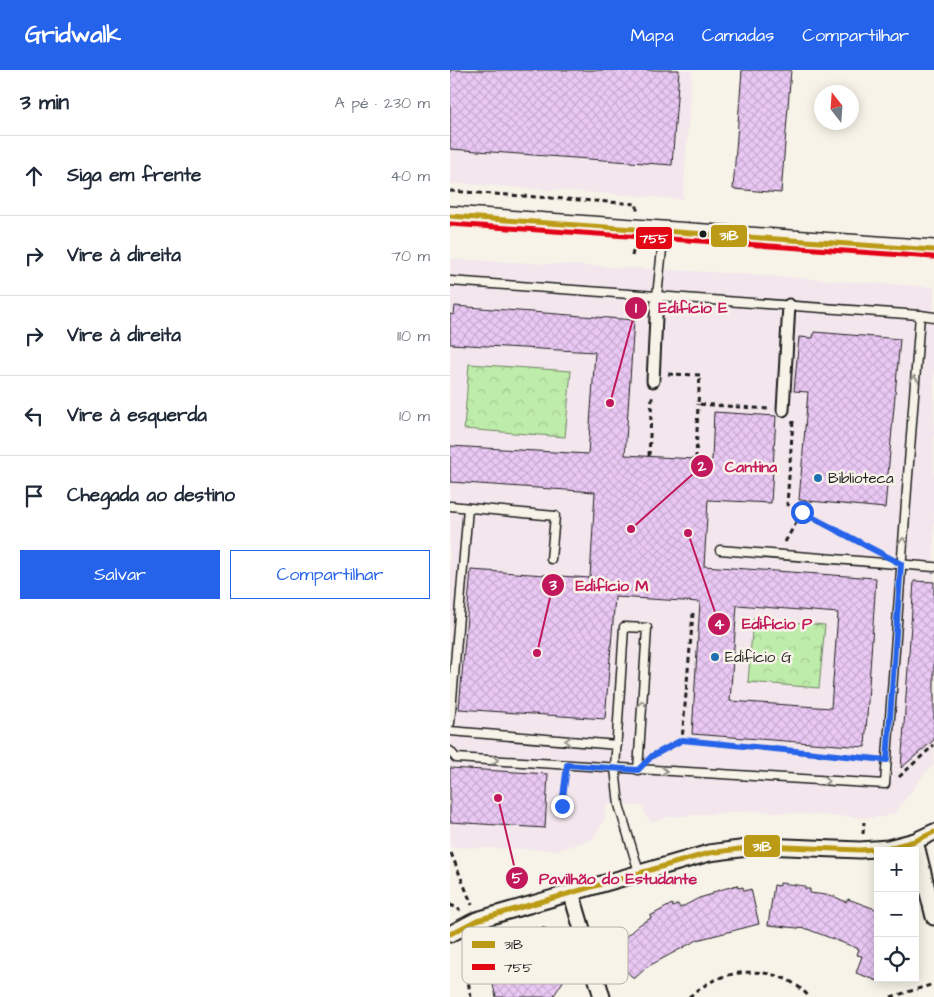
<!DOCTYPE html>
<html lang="pt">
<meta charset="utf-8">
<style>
:root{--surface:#fff;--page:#f2f2f3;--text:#1f2937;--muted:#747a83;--line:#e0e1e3;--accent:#2563eb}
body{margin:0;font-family:"Architects Daughter",sans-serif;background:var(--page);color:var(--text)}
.controls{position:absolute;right:15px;bottom:15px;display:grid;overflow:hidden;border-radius:0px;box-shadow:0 2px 12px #0003}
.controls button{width:45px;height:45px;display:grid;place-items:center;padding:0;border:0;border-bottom:1px solid var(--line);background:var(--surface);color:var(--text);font:25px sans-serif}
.compass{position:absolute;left:364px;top:15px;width:45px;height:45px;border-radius:50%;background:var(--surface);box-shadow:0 2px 12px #0003;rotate:343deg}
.stop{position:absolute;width:15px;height:15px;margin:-11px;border:4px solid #2563eb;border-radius:50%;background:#fff}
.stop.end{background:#2563eb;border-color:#fff;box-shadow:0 1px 5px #0008}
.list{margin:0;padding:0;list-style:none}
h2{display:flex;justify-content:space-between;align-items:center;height:65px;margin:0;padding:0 20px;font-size:21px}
h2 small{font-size:16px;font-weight:400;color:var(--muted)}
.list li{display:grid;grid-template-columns:32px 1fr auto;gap:15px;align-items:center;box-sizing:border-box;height:80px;padding:0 20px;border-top:1px solid var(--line)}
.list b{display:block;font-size:19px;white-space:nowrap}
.list em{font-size:16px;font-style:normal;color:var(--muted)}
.actions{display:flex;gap:10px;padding:15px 20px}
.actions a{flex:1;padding:11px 0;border:1px solid var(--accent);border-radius:0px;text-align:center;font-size:18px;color:var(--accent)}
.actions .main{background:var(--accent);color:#fff}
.icon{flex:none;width:28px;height:28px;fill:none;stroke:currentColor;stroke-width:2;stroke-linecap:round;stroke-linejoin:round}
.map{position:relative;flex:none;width:484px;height:927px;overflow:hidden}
header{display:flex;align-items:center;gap:30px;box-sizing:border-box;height:70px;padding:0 25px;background:var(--accent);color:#fff}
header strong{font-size:24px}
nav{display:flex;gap:28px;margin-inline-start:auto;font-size:18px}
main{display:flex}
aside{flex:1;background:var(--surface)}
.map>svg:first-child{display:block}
.built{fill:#f3e6ec}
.forest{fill:url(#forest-crowns);stroke:#6d8463}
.building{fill:url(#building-cross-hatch);stroke:#1c1c1c;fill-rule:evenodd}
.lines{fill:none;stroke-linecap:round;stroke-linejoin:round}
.service-casing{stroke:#1c1c1c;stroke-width:11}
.pedestrian-casing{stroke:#1c1c1c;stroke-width:15}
.minor-casing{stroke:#1c1c1c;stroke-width:19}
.tertiary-casing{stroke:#1c1c1c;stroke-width:22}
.path{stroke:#1c1c1c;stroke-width:3;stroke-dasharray:5 4;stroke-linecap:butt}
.service{stroke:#f7f3e8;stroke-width:8}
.pedestrian{stroke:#f7f3e8;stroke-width:11}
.minor{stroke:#f7f3e8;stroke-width:15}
.tertiary{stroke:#f7f3e8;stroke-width:19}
.bus-1-casing{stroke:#f7f3e8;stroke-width:9}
.bus-2-casing{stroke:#f7f3e8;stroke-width:9}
.bus-1{stroke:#bb9b16;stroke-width:5}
.bus-2{stroke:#e30613;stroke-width:5}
.oneway{stroke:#94928c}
.route{stroke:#2563eb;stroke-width:6}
.bus-dot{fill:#1c1c1c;stroke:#f7f3e8;stroke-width:2}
.poi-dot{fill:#1f6fb2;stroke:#f7f3e8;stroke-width:2}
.labels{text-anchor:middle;stroke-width:5;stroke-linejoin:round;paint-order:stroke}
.poi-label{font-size:15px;fill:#1c1c1c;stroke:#f7f3e8;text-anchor:start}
.key{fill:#f7f3e8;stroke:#b5b2ab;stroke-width:1}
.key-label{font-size:14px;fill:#1c1c1c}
.leader{fill:none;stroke:#c2185b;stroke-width:2}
.callout-dot{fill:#c2185b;stroke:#f7f3e8;stroke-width:2}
.mark-label{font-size:15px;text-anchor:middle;font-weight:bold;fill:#fff}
.callout-label{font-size:16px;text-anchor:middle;font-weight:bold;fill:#c2185b;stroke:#f7f3e8;stroke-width:5;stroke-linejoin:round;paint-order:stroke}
.line-badge{stroke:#f7f3e8;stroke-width:2}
.badge-label{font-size:14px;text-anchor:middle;font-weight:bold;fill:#fff}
</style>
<header>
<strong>Gridwalk</strong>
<nav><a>Mapa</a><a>Camadas</a><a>Compartilhar</a></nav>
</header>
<main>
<aside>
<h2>3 min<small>A pé · 230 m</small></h2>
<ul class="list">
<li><svg class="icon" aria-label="ahead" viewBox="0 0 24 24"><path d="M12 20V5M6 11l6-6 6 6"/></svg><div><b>Siga em frente</b></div><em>40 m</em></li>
<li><svg class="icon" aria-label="right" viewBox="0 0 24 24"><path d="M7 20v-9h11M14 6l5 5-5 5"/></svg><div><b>Vire à direita</b></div><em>70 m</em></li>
<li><svg class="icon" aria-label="right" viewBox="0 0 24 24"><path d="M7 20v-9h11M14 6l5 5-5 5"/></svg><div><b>Vire à direita</b></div><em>110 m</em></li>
<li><svg class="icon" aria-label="left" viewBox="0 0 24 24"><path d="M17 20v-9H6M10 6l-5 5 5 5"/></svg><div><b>Vire à esquerda</b></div><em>10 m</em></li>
<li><svg class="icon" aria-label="arrive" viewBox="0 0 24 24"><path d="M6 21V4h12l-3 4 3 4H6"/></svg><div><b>Chegada ao destino</b></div></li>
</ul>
<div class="actions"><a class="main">Salvar</a><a>Compartilhar</a></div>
</aside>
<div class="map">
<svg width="484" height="927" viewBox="0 0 484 927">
<defs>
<pattern id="forest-crowns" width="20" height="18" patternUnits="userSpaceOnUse" patternTransform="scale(1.25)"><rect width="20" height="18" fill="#beecaa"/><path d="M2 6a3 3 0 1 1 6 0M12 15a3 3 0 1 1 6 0" fill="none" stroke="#a3ca92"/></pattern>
<pattern id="building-cross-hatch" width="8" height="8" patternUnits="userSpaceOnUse" patternTransform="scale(1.25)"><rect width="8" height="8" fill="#eac8f4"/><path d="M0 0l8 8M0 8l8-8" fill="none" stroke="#c8abd1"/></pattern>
</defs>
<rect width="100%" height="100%" fill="#f7f3e8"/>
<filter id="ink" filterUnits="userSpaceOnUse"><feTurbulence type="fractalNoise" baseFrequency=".02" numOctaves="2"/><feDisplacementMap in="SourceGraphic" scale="10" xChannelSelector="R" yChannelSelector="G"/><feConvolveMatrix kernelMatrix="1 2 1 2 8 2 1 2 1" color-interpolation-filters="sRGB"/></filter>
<g filter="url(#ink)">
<g class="built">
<polygon points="0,0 242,0 233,129 0,113"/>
<polygon points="0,189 259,202 484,217 484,695 475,703 445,743 434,747 418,748 300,741 218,747 201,752 194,743 195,736 156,734 155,748 143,769 108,780 0,777"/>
</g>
<g class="forest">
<polygon points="19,294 121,301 115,367 14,359"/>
<polygon points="303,549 375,555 369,618 298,612"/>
</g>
<g class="building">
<polygon points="0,0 229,0 222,95 0,79"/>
<polygon points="292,0 341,0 331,123 283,119"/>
<path d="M5,236L184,250L175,385L262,390L264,342L326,346L321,433L258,430L254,496L426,508L415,677L242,664L250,532L165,527L155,649L9,639L21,500L140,508L145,422L0,412V376L138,384L145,282L0,274V244L4,245ZM287,535L388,543L381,638L280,631Z"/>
<polygon points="364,262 450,269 435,438 349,430 358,322 344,321 349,267 363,268"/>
<polygon points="464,511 484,512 484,670 451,698"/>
<polygon points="0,698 98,704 95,758 0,752"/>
<polygon points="330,813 355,816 355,819 360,819 360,823 383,826 396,832 398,829 428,840 428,911 406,903 412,886 407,885 409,879 357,859 318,855 324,815 330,816"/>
<polygon points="287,815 288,818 293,817 294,821 301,819 309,854 247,870 197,897 184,909 156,879 170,867 173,869 189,855 201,848 200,846 222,834 223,837 228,834 230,838 249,828 263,824 263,822"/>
<polygon points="79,865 104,875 97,886 119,902 103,927 46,927 41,907 59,885 66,884"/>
</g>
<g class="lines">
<g class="service-casing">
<g id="service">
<polyline points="0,211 470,245 435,714 6,688 0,681"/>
<polyline points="207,226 214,161"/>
<polyline points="470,245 484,247"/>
<polyline points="0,436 105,446 101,489"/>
<polyline points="270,480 484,497"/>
<polyline points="0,653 18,438"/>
<polyline points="0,661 167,675"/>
<polyline points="188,700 197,558 174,557 165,698 169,735 189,802"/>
</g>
</g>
<g class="pedestrian-casing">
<g id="pedestrian">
<polyline points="203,311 207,226"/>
<polyline points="333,340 339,235"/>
</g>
</g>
<g class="minor-casing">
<g id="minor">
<polyline points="465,771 484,847"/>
<polyline points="121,822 152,927"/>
<polyline points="0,864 27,850 259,783 313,776 410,780 438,778 465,771 484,762"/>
</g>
</g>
<g class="tertiary-casing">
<polyline id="tertiary" points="0,146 484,180"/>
</g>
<g class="path">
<polyline points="0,121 187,134 187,141"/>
<polyline points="182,186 184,177"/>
<polyline points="218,304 250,305 248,334 319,339"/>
<polyline points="343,351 337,434 419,478"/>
<polyline points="199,386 202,325"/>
<polyline points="246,389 248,334"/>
<polyline points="335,472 352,442"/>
<polyline points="243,543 232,670 424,689"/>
<polyline points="201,687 232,670"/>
<polyline points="449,707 484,675"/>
<polyline points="103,734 112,736 115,708"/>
<polyline points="413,764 414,752"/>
<polyline points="1,783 22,835"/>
<polyline points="0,835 8,838 10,841"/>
<path d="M33,865L37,878C47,869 80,857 94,859C99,860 104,863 108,867L117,864"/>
<path d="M21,870L25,881C17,897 17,911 21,927"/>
<path d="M239,927C249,919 260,911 272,907C302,897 339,902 359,927"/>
<polyline points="441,927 484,914"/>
</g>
<use href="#service" class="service"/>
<use href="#pedestrian" class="pedestrian"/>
<use href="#minor" class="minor"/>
<use href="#tertiary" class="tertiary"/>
<g class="bus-1-casing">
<g id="bus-1">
<polyline points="0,146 484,180"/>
<polyline points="0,864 27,850 259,783 313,776 410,780 438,778 465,771 484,762"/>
</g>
</g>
<g class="bus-2-casing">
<polyline id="bus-2" points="0,154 483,187"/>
</g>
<use href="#bus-1" class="bus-1"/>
<use href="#bus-2" class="bus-2"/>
</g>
<defs><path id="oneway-chevron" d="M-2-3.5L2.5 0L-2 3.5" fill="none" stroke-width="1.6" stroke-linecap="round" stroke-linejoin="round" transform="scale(1.25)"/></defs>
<g class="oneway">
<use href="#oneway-chevron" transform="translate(464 309) rotate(-86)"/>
<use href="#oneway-chevron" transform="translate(453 471) rotate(-86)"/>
<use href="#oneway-chevron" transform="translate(192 634) rotate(-86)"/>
<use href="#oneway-chevron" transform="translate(118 671) rotate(-175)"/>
<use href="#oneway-chevron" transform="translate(45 690) rotate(4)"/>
<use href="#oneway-chevron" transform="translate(214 701) rotate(3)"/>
<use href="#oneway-chevron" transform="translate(376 711) rotate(3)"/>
</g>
</g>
<g class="lines" filter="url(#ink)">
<polyline class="route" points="112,736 117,695 188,700 202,686 232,670 437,690 451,494 352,442"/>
</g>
<circle class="bus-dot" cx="253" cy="164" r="4.5"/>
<g class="poi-dot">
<circle cx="368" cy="408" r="5"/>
<circle cx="265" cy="587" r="5"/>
</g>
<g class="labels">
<g class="poi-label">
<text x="378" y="413">Biblioteca</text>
<text x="275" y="592">Edifício G</text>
</g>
</g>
<rect x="12" y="857" width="166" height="57" rx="8" class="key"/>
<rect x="22" y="871" width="23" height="7" fill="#bb9b16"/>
<rect x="22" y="894" width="23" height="6" fill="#e30613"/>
<g class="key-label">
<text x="54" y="879">31B</text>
<text x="54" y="902">755</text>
</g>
<path class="leader" d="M160 333L186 238M181 459L252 396M87 583L103 515M238 463L269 554M48 728L67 808"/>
<g class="callout-dot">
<circle cx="160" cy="333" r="5"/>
<circle cx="181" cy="459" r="5"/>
<circle cx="87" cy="583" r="5"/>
<circle cx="238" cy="463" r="5"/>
<circle cx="48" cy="728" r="5"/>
<circle cx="186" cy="238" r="12"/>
<circle cx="252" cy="396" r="12"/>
<circle cx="103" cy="515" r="12"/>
<circle cx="269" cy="554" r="12"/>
<circle cx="67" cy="808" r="12"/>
</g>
<g class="mark-label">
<text x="186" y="243">1</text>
<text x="252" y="401">2</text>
<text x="103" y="520">3</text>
<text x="269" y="559">4</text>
<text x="67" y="813">5</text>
</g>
<g class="callout-label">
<text x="243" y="243">Edifício E</text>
<text x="301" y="402">Cantina</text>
<text x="162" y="521">Edifício M</text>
<text x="327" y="559">Edifício P</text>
<text x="168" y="814">Pavilhão do Estudante</text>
</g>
<g class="line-badge">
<rect x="260" y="154" width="38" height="24" rx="5" fill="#bb9b16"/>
<rect x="185" y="156" width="38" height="24" rx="5" fill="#e30613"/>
<rect x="293" y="764" width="38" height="24" rx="5" fill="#bb9b16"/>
</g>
<g class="badge-label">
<text x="279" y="170">31B</text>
<text x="204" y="173">755</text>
<text x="312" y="781">31B</text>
</g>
</svg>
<div class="controls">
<button>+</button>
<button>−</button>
<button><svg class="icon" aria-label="locate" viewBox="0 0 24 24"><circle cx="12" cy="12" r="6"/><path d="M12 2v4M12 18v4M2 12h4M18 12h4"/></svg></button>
</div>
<svg class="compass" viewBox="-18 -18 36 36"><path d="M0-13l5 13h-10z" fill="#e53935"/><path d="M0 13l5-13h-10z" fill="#747a83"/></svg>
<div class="stop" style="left:352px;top:442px"></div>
<div class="stop end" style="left:112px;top:736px"></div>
</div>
</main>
